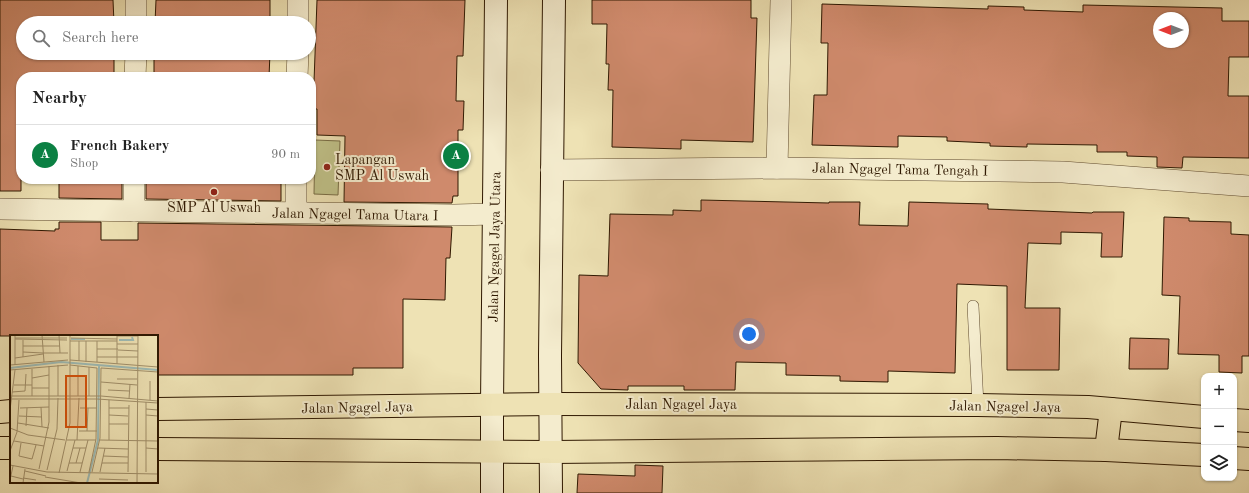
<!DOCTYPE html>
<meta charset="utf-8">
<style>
:root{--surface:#fff;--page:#f6f6f6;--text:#222;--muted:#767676;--line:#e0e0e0;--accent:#0b8043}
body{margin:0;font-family:"Old Standard TT",serif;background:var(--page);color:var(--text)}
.controls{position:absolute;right:12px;bottom:12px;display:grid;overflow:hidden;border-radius:8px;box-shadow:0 1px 3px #0004}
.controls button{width:36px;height:36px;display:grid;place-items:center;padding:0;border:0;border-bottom:1px solid var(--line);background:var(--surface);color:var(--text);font:20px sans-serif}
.compass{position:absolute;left:1153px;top:12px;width:36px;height:36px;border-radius:50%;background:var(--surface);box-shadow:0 1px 3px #0004;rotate:270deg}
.you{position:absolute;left:749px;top:334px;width:14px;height:14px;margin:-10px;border:3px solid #fff;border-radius:50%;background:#1a73e8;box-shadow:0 0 0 6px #1a73e833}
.badge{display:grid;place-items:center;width:26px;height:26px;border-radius:50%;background:var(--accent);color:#fff;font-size:13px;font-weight:700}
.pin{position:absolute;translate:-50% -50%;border:2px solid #fff;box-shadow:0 1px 4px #0006}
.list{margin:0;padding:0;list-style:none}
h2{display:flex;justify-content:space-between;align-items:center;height:52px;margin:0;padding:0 16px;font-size:17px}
h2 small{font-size:13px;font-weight:400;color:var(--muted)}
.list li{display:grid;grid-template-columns:26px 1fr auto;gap:12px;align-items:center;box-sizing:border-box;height:60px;padding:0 16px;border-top:1px solid var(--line)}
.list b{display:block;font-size:15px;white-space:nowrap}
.list p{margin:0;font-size:13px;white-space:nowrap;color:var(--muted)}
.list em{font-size:13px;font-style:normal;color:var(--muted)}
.icon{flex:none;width:22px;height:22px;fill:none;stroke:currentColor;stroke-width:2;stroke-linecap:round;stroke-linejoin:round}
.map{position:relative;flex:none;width:1249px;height:493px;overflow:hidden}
.search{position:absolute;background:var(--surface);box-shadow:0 1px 3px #0004;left:16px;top:16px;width:300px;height:44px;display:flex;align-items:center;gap:10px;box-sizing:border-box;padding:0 14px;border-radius:22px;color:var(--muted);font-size:15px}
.panel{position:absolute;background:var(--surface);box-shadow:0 1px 3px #0004;left:16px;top:72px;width:300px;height:112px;border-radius:16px}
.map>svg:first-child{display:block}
.green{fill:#c0c188;stroke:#786c44}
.building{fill:#cf8a6c;stroke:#2f1801;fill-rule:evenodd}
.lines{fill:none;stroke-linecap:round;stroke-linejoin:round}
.lane-casing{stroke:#5f4a2e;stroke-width:12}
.street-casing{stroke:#5f4a2e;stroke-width:22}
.secondary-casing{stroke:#2f1801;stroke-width:24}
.primary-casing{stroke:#2f1801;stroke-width:24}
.lane{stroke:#f4ecce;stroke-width:11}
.street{stroke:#f4ecce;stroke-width:21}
.secondary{stroke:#f4ecce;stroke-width:22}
.primary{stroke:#eee2b4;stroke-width:22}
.poi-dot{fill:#8f2418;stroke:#f4ecce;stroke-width:1.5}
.labels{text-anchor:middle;stroke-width:4;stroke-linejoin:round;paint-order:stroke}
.poi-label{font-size:14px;fill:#2f1801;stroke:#f4ecce;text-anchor:start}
.street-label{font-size:14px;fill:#2f1801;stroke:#f4ecce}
.inset-river{fill:none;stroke:#9dbcb7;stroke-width:2}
.inset-road{fill:none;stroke:#a2916c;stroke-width:1}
.view{fill:#d6520b;fill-opacity:0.15;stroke:#d6520b;stroke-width:2}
.inset-edge{fill:none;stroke:#2f1801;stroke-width:2}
</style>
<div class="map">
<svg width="1249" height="493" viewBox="0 0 1249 493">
<rect width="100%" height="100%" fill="#eee2b4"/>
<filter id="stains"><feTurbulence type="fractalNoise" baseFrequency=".005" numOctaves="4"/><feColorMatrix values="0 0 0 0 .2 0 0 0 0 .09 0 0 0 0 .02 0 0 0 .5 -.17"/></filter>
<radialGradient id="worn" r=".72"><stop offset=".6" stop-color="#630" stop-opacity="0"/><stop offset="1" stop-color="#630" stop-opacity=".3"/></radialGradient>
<polygon class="green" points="315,140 340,141 338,195 314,194"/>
<g class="building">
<polygon points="0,0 113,0 114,23 23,23 23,53 114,53 114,77 21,77 21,191 0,191"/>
<polygon points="156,0 270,0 270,23 155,23"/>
<polygon points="317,0 465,0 463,56 457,56 456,101 464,101 463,130 458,130 458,196 453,196 452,203 344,202 345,136 317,135 317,109 313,109"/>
<polygon points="592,0 751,0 751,18 757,18 753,142 681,140 681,149 612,147 613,90 608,90 609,64 606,64 607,24 592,24"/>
<path d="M822,4L988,9V6L1024,7V10L1083,12V5L1222,8V21H1249V57H1229L1228,96H1249V158L1183,157L1182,168L1157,167V157L1127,156V152H1097V145L1027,144V147L990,146V143L947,141V137L898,136V147L812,145L814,95H827L828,43H821ZM1159,18H1183V42H1159Z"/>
<polygon points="154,53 270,53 269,77 154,77"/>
<polygon points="59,179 122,179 122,199 59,198"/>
<polygon points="146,179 281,179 281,201 146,199"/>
<polygon points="701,200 829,203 829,202 860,202 859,225 908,226 909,202 988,204 988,209 1092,213 1093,212 1124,212 1122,257 1101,257 1102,233 1061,232 1061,244 1028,243 1025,308 1060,308 1059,370 1007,370 1007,286 957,284 955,373 888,371 888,382 840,381 840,376 786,375 786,363 736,362 735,390 684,390 684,386 628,386 628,390 601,389 578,363 579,275 608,276 610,214 673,215 673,210 701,211"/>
<polygon points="1164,217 1189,218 1189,221 1231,222 1231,234 1249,235 1249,356 1242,356 1242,373 1219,372 1219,355 1178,354 1180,296 1162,295"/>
<polygon points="59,222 101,222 101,240 138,240 138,223 452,227 450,258 446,258 445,300 403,299 403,368 353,368 353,375 157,375 157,336 0,336 0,229 55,231 55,229 59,229"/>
<polygon points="1130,338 1169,339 1168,369 1129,369"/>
<polygon points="635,465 663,466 662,493 577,493 578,474 635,476"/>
</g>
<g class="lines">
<g class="lane-casing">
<polyline id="lane" points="973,306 978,405"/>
</g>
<g class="street-casing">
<g id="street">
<polyline points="136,23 136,0"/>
<polyline points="298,23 298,0"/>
<polyline points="135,77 136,53"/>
<polyline points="297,77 298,53"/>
<polyline points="777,168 781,0"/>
<polyline points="551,170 777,168 1063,172 1249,186"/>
<polyline points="0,209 454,215 494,214"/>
<polyline points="134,211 134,179"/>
<polyline points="296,212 296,179"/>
</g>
</g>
<g class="secondary-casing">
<g id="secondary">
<polyline points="492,493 492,405 496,0"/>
<polyline points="551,493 550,356 554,0"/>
</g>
</g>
<g class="primary-casing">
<g id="primary">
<polyline points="157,409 551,404 978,405 1088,407 1204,417"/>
<polyline points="0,412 11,411"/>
<polyline points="1234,420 1249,421"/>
<polyline points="0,448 11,448"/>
<polyline points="157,449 552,452 997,448 1106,450 1204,455"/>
<polyline points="1106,450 1111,409"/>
<polyline points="1234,458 1249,459"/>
</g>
</g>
<use href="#lane" class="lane"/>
<use href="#street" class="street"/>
<use href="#secondary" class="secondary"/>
<use href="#primary" class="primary"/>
</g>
<g class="poi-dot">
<circle cx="327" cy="167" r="4"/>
<circle cx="214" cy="192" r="4"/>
</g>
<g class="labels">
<g class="poi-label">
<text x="335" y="164">Lapangan<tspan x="335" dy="16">SMP Al Uswah</tspan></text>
<text x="214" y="212" text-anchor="middle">SMP Al Uswah</text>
</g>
<g class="street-label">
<text transform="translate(900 169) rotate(1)" y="5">Jalan Ngagel Tama Tengah I</text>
<text transform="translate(355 214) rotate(1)" y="5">Jalan Ngagel Tama Utara I</text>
<text transform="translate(494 247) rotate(-89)" y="5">Jalan Ngagel Jaya Utara</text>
<text x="681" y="409">Jalan Ngagel Jaya</text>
<text transform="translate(1005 406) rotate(1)" y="5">Jalan Ngagel Jaya</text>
<text transform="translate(357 407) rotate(-1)" y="5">Jalan Ngagel Jaya</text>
</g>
</g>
<g transform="translate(10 335)">
<rect width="148" height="148" fill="#eee2b4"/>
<path class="inset-river" d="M61,4H75M109,5H123L122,2M0,33L51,27L148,35M77,148L88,105L89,31"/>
<path class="inset-road" d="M5,0V30M32,0L34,27M49,0L50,18M107,0V29M107,1H128M5,3H57M61,3L107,4M5,4L57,5M60,6H107M69,6V26M107,9H128M13,11H50M87,14H108M108,15L128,16M13,17L33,18M33,18H58M13,22V5M87,22H128M5,23L33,19M60,25L148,32M76,27V6M87,27V6M0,30L58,25M60,30L87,33M91,33L148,37M0,35L58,30M22,43L39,40M107,44H127M91,47L127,50M4,50H22M22,53H39M98,55L119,56M2,57L15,56L16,39M1,61H91L148,66M22,61V34M48,61V30M68,61V31M79,61V32M1,64H87L148,68M119,64L120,49M140,65V46M136,67V137M31,72L32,92M10,73L39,72M70,73H87M99,73H119M136,74L148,75M0,75L5,35M99,80L118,81M136,80L148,81M9,81L32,82M8,88L39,93M99,89H118M16,91L17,73M0,93L18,100L55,105M69,96H87M77,96L78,73M57,105H86M67,105L69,63M90,105L148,106M99,105V65M4,106L34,111M11,108L9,121L22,124L26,110M63,113H76M88,113L118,114M136,113L148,114M0,116L7,97L9,65M93,121L118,122M59,128H72M66,128L70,113M92,128H118M0,130L37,137L148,139M29,134L39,87V31M37,135L47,94L48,63M15,136L36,141M57,136L65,105M70,137L78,105M79,137L86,104L87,33M82,137L90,103L91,33M90,137L95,113M118,137L119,70M49,138L60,88V0M1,141L13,144M35,142L71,148M13,143L26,145M89,144L118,145M0,145L3,131M13,148L15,134M127,148L128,0"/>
<path class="view" d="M56,41H76V92H56Z"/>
<rect width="148" height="148" class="inset-edge"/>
</g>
<rect width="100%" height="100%" filter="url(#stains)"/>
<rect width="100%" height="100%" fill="url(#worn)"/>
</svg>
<div class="controls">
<button>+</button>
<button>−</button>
<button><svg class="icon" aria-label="layers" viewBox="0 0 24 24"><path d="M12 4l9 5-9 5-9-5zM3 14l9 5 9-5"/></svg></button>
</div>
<svg class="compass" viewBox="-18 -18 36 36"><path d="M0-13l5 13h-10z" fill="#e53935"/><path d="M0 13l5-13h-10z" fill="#767676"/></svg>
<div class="you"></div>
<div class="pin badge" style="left:456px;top:156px">A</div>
<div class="search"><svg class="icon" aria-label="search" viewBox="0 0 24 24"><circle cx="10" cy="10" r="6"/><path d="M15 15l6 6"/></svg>Search here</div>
<section class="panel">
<h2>Nearby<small></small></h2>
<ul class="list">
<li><span class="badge">A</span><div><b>French Bakery</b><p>Shop</p></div><em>90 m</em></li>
</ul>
</section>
</div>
